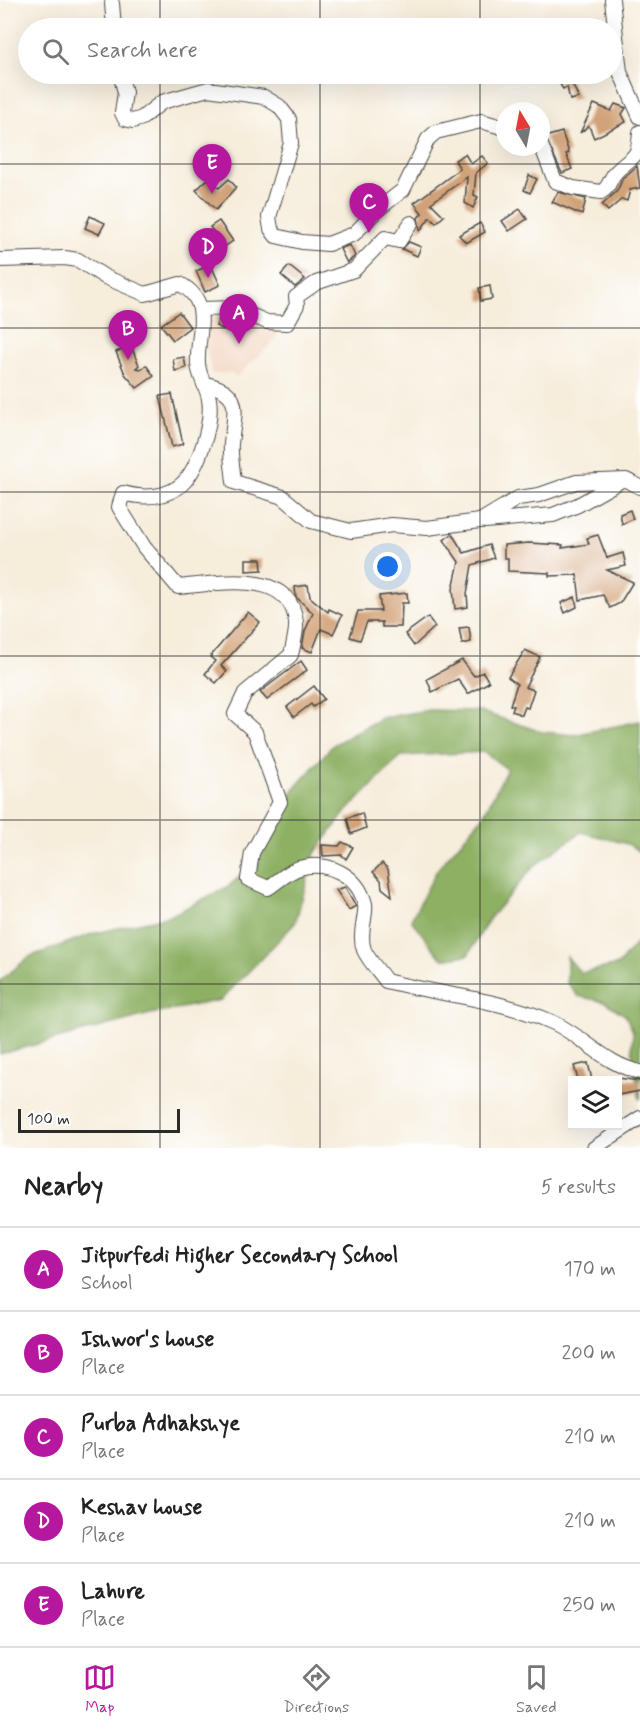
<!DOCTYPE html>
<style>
:root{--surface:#fff;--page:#f2f2f2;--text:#222;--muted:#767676;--line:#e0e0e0;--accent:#b5179e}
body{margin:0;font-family:Mynerve,sans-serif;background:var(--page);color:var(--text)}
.controls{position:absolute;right:18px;bottom:18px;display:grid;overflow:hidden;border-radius:0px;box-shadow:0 6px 24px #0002}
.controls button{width:54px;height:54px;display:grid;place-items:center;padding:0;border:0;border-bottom:2px solid var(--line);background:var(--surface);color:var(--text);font:30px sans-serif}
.compass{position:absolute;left:496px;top:102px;width:54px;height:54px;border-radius:50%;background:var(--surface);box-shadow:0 6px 24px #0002;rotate:350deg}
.scale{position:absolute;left:18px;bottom:15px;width:162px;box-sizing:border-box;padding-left:6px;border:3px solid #2b2b2b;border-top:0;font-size:16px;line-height:21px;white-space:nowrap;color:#2b2b2b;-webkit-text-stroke:4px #fff;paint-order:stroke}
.you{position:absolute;left:388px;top:567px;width:21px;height:21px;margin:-15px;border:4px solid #fff;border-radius:50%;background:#1a73e8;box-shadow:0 0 0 9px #1a73e833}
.badge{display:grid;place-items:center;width:39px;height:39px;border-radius:50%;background:var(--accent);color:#fff;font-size:20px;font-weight:700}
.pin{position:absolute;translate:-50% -50px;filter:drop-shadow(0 2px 3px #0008)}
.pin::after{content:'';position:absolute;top:32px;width:21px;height:18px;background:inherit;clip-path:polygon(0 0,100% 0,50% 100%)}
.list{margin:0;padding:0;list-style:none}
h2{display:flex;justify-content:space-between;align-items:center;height:78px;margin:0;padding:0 24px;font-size:26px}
h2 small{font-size:20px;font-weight:400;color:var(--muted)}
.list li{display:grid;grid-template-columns:39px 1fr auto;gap:18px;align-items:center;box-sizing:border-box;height:84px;padding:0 24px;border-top:2px solid var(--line)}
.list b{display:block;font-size:22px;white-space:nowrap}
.list p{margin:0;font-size:20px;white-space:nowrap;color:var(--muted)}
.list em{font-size:20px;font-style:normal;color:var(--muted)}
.icon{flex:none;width:33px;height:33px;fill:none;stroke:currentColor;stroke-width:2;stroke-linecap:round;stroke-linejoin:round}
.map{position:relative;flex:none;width:640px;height:1148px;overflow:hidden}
.search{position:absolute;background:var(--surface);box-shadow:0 6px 24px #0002;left:18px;right:18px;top:18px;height:66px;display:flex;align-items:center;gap:15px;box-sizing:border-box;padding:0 21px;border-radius:33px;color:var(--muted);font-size:22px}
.sheet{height:498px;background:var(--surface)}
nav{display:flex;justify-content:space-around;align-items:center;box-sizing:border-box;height:84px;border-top:2px solid var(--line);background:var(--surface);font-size:16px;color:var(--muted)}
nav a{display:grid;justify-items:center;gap:3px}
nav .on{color:var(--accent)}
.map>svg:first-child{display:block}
.built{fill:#f2d4be}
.forest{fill:#8db064;stroke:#5c6e48;stroke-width:1.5}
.building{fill:#d1a177}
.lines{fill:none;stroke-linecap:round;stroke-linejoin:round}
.street-casing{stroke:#494845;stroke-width:16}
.street{stroke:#fff;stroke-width:14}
.grid{fill:none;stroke:#2b2b2b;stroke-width:1.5;stroke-opacity:0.55}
</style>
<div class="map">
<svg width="640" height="1148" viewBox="0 0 640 1148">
<rect width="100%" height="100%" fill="#fff"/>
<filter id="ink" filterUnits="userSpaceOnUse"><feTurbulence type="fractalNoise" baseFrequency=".0167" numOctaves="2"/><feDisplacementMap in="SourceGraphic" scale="12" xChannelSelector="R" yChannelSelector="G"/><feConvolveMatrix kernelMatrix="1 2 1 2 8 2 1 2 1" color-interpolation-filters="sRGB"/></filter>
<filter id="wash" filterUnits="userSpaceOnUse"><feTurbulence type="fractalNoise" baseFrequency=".008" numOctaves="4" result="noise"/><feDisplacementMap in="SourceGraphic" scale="24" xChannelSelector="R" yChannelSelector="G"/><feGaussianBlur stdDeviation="1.35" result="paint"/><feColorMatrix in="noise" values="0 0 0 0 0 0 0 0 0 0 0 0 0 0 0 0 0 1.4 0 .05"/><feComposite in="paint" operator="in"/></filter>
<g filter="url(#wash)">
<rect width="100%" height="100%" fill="#f6eddb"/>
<polygon class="built" points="234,307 279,324 276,339 237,377 231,373 212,374 206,348 212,312"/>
<g class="forest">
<polygon points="428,710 479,711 542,732 574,735 640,721 640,852 628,844 581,832 534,866 489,919 468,955 442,959 411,920 437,870 483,816 507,769 484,752 401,756 344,814 315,853 295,923 221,1000 150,1014 0,1054 0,981 29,957 92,934 170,916 229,886 255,863 294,789 333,745 381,718"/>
<polygon points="640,939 640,1100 632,1050 633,1031 625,1015 605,1002 578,996 567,982 567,957 581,973 618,965"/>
</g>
<g id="blocks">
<g class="building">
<polygon points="553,74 567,74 579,98 570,100 567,87 563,89"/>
<polygon points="594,104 611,111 615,104 626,108 622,114 626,122 594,138 589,126 580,133"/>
<polygon points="562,132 569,153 566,154 572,169 562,173 545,137"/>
<polygon points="465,154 471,164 482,156 488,163 476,173 474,195 478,197 473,208 465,203 467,177 431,203 444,216 436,223 430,217 420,231 418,218 422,213 414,203 460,169 455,160"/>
<polygon points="637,166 640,188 630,190 627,201 622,199 608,211 602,205 617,191 623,178"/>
<polygon points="529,175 537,179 530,193 524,190"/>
<polygon points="209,178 219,188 229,179 236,187 216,210 196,190"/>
<polygon points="558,192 586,199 582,215 552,202"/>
<polygon points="520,209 527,219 509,231 502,221"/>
<polygon points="90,216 105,223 99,234 85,228"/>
<polygon points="219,221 233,241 224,247 210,227"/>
<polygon points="480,223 485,232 466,243 459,235"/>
<polygon points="409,242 421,247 417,256 402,249"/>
<polygon points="350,245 355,256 347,263 340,249"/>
<polygon points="211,265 220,285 205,292 196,271"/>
<polygon points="289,266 305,279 295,287 281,275"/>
<polygon points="490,286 492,299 481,301 479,288"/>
<polygon points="179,312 190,327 173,340 161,325"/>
<polygon points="220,317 232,317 249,324 246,332 231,325 228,331 216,326"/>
<polygon points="131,346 139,365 136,368 141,369 146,365 154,376 137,388 125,374 116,352"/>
<polygon points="184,357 186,368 175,371 173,359"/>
<polygon points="172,394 183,444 172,447 160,396"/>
<polygon points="630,510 633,519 622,524 620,514"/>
<polygon points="452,534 464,553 489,545 494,558 472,565 467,594 468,607 455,609 453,589 459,562 444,540"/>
<polygon points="598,535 607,558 623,553 626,566 607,570 633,582 620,603 610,608 603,595 580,600 577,575 549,576 549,573 508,571 508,558 504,558 504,545 529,543 563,545 562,548 589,544 587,538"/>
<polygon points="246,559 261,559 262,570 246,571"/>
<polygon points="308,585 310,597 328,612 329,609 342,615 333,634 321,629 312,652 302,648 305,631 313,613 296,597 295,587"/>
<polygon points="407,593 408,603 402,603 401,627 382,627 382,622 367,622 360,640 350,637 358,611 381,611 379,596"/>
<polygon points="575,597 577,607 565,613 561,603"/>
<polygon points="248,612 260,622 221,666 227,671 216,683 205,674 215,661 210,657"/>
<polygon points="428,617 435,627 414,646 405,634"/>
<polygon points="469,627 471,642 462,644 459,628"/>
<polygon points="525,650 540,657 525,687 534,690 528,708 525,707 522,715 512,711 514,706 510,705 517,684 508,677"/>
<polygon points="462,660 474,676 483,672 489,682 468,694 458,679 432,692 427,679"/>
<polygon points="301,661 307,670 267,700 260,692"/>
<polygon points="314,686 324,699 313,707 311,704 294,717 287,707"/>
<polygon points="362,813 366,828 351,834 347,818"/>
<polygon points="342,842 353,847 346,859 342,855 323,856 322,845 339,846"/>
<polygon points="382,863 388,869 392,896 382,888 381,880 373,872"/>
<polygon points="345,887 356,906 349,910 336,890"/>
<polygon points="588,1063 592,1080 578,1080 574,1066"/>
<polygon points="618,1078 640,1081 640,1091 618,1095"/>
</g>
</g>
</g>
<g filter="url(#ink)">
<use href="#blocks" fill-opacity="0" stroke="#494845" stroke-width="1.5"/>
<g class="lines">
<g class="street-casing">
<g id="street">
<polyline points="612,0 620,72 640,117"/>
<polyline points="112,3 114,28"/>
<polyline points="120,74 125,92 122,113 125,119 133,121 142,118 162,102 208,89 264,97 279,106 289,119 291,143 269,217 271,229 276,236 302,242 328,244 354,234 376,211 403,190 428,139 436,132 481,121 505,128"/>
<path d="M541,145L555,181L573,188L601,192C610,188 609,179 616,172C633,154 638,162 640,132"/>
<path d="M0,260L65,258L78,260L105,277L145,294L180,284C214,302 196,335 198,364C199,377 207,387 209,399C213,423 198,474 177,488C161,498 141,498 123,493L119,507L144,547L178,587C216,584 290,567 296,622C297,632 293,645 291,655L245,693L235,714L255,732L280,802L252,853L248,879L268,888C277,882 289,871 299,868C327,860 358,875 365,904C367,915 358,935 364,950C369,961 379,971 386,981C441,995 500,999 552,1022C583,1036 606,1065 640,1072"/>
<polyline points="201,309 234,308 267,322 287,323 297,305 296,297 316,283 354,270 385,238 399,241 411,223"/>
<path d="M204,384C245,391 234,413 231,444C230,456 233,470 234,482L283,497L311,521L351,531L392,525L427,528L480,521L518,498L539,495L576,482L626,480L640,487"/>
<polyline points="485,521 553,515 578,505 617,483"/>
<polyline points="594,1148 640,1118"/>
</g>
</g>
<use href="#street" class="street"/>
</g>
</g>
<path class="grid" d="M160,0V28M320,0V28M480,0V28M160,74V1148M320,74V1148M480,74V1148M0,164H640M0,328H640M0,492H640M0,656H640M0,820H640M0,984H640"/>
</svg>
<div class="controls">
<button><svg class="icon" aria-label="layers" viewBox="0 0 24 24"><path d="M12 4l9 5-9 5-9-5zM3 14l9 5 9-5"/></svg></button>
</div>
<svg class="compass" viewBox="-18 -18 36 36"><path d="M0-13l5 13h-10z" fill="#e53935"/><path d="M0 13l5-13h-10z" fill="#767676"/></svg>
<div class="scale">100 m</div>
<div class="you"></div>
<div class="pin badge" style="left:239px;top:344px">A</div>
<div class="pin badge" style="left:128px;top:360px">B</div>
<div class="pin badge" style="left:369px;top:233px">C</div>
<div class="pin badge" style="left:208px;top:278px">D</div>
<div class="pin badge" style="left:212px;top:194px">E</div>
<div class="search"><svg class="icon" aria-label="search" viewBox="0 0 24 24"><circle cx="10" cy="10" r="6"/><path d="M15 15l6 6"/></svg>Search here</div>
</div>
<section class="sheet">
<h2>Nearby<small>5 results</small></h2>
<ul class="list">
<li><span class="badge">A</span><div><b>Jitpurfedi Higher Secondary School</b><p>School</p></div><em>170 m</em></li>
<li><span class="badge">B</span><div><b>Ishwor's house</b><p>Place</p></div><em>200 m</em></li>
<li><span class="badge">C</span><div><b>Purba Adhakshye</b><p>Place</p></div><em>210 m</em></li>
<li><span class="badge">D</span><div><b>Keshav house</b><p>Place</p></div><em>210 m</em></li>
<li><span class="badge">E</span><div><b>Lahure</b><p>Place</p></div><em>250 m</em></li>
</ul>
</section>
<nav>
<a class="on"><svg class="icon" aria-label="map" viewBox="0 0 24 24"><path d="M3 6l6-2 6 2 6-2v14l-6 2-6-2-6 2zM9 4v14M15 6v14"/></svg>Map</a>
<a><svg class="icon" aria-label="directions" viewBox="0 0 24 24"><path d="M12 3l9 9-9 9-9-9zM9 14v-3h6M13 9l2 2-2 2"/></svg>Directions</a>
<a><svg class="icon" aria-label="saved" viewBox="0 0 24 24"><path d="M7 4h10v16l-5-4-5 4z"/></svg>Saved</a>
</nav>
